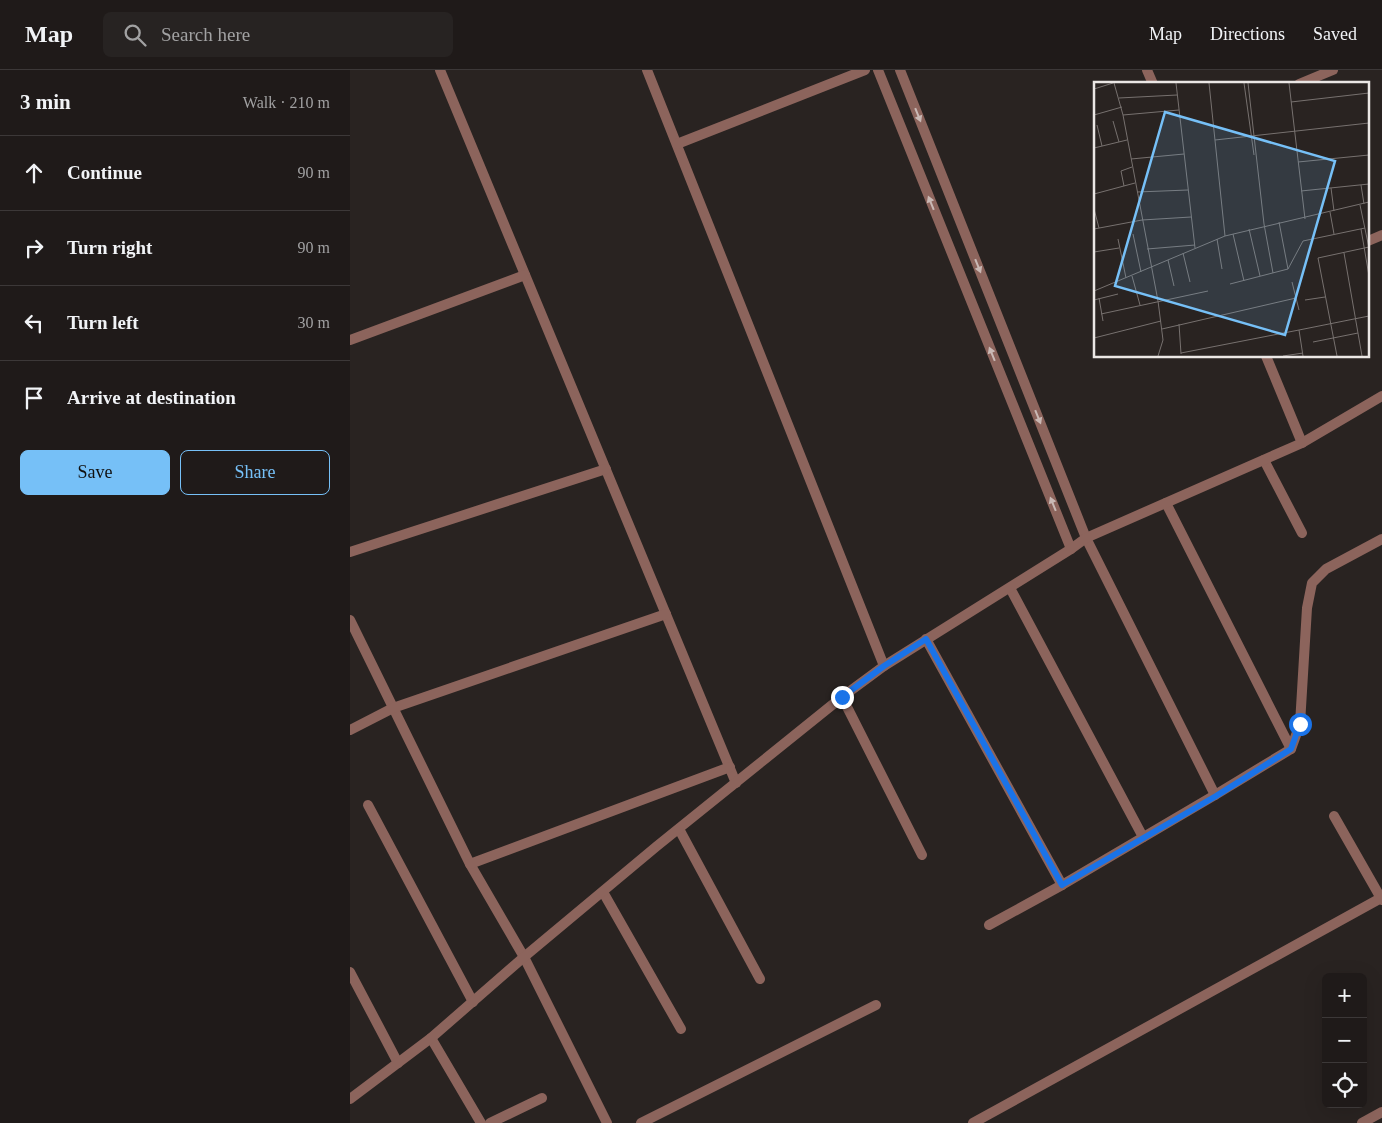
<!DOCTYPE html>
<meta charset="utf-8">
<style>
:root{--surface:#1f1a19;--page:#272322;--text:#f1f3f6;--muted:#a1a1a2;--line:#3c3838;--accent:#76c0f7}
body{margin:0;font-family:"Times New Roman",serif;background:var(--page);color:var(--text)}
.controls{position:absolute;right:15px;bottom:15px;display:grid;overflow:hidden;border-radius:8px;box-shadow:0 5px 20px #0002}
.controls button{width:45px;height:45px;display:grid;place-items:center;padding:0;border:0;border-bottom:1px solid var(--line);background:var(--surface);color:var(--text);font:25px sans-serif}
.stop{position:absolute;width:15px;height:15px;margin:-11px;border:4px solid #1a73e8;border-radius:50%;background:#fff}
.stop.end{background:#1a73e8;border-color:#fff;box-shadow:0 1px 5px #0008}
.list{margin:0;padding:0;list-style:none}
h2{display:flex;justify-content:space-between;align-items:center;height:65px;margin:0;padding:0 20px;font-size:21px}
h2 small{font-size:16px;font-weight:400;color:var(--muted)}
.list li{display:grid;grid-template-columns:32px 1fr auto;gap:15px;align-items:center;box-sizing:border-box;height:75px;padding:0 20px;border-top:1px solid var(--line)}
.list b{display:block;font-size:19px;white-space:nowrap}
.list em{font-size:16px;font-style:normal;color:var(--muted)}
.actions{display:flex;gap:10px;padding:15px 20px}
.actions a{flex:1;padding:11px 0;border:1px solid var(--accent);border-radius:8px;text-align:center;font-size:18px;color:var(--accent)}
.actions .main{background:var(--accent);color:#111}
.icon{flex:none;width:28px;height:28px;fill:none;stroke:currentColor;stroke-width:2;stroke-linecap:round;stroke-linejoin:round}
.map{position:relative;flex:none;width:1032px;height:1053px;overflow:hidden}
header{display:flex;align-items:center;gap:30px;box-sizing:border-box;height:70px;padding:0 25px;background:var(--surface);border-bottom:1px solid var(--line)}
header strong{font-size:24px}
nav{display:flex;gap:28px;margin-inline-start:auto;font-size:18px}
.search{width:350px;height:45px;background:var(--page);display:flex;align-items:center;gap:12px;box-sizing:border-box;padding:0 18px;border-radius:8px;color:var(--muted);font-size:19px}
main{display:flex}
aside{flex:1;background:var(--surface)}
.map>svg:first-child{display:block}
.lines{fill:none;stroke-linecap:round;stroke-linejoin:round}
.minor{stroke:#8c645c;stroke-width:10}
.tertiary{stroke:#8c645c;stroke-width:10}
.oneway{fill:#cab9b5}
.route{stroke:#1a73e8;stroke-width:6}
.inset-road{fill:none;stroke:#77716f;stroke-width:1}
.view{fill:#76c0f7;fill-opacity:0.15;stroke:#76c0f7;stroke-width:2.5}
.inset-edge{fill:none;stroke:#ebe7e5;stroke-width:2.5}
</style>
<header>
<strong>Map</strong>
<div class="search"><svg class="icon" aria-label="search" viewBox="0 0 24 24"><circle cx="10" cy="10" r="6"/><path d="M15 15l6 6"/></svg>Search here</div>
<nav><a>Map</a><a>Directions</a><a>Saved</a></nav>
</header>
<main>
<aside>
<h2>3 min<small>Walk · 210 m</small></h2>
<ul class="list">
<li><svg class="icon" aria-label="ahead" viewBox="0 0 24 24"><path d="M12 20V5M6 11l6-6 6 6"/></svg><div><b>Continue</b></div><em>90 m</em></li>
<li><svg class="icon" aria-label="right" viewBox="0 0 24 24"><path d="M7 20v-9h11M14 6l5 5-5 5"/></svg><div><b>Turn right</b></div><em>90 m</em></li>
<li><svg class="icon" aria-label="left" viewBox="0 0 24 24"><path d="M17 20v-9H6M10 6l-5 5 5 5"/></svg><div><b>Turn left</b></div><em>30 m</em></li>
<li><svg class="icon" aria-label="arrive" viewBox="0 0 24 24"><path d="M6 21V4h12l-3 4 3 4H6"/></svg><div><b>Arrive at destination</b></div></li>
</ul>
<div class="actions"><a class="main">Save</a><a>Share</a></div>
</aside>
<div class="map">
<svg width="1032" height="1053" viewBox="0 0 1032 1053">
<rect width="100%" height="100%" fill="#292321"/>
<g class="lines">
<g class="minor">
<polyline points="90,0 386,713"/>
<polyline points="297,0 534,596"/>
<polyline points="528,0 721,479"/>
<polyline points="550,0 736,468 865,725"/>
<polyline points="797,0 803,14"/>
<polyline points="949,14 983,0"/>
<polyline points="327,74 515,0"/>
<polyline points="1018,171 1032,165"/>
<polyline points="0,270 175,205"/>
<polyline points="916,286 952,373"/>
<polyline points="914,390 952,463"/>
<polyline points="816,433 941,679"/>
<polyline points="0,482 256,399"/>
<polyline points="660,518 793,767"/>
<polyline points="0,550 120,794 174,887 257,1053"/>
<polyline points="576,569 712,815"/>
<polyline points="492,627 572,785"/>
<polyline points="0,660 43,638 316,544"/>
<polyline points="18,735 123,932"/>
<polyline points="984,746 1032,830"/>
<polyline points="329,759 410,909"/>
<polyline points="120,794 380,697"/>
<polyline points="253,822 331,959"/>
<polyline points="639,855 712,815 865,725 941,679 950,654 957,538 962,513 976,499 1032,469"/>
<polyline points="0,902 48,993"/>
<polyline points="81,968 131,1053"/>
<polyline points="140,1053 192,1028"/>
<polyline points="291,1053 526,935"/>
<polyline points="623,1053 1031,828"/>
<polyline points="1012,1053 1032,1042"/>
</g>
<polyline class="tertiary" points="0,1029 81,968 174,887 307,776 492,627 534,596 721,479 736,468 952,373 1032,326"/>
</g>
<defs><path id="oneway-solid" d="M-6-.8H1V-3.2L6.5 0L1 3.2V.8H-6Z" transform="scale(1.25)"/></defs>
<g class="oneway">
<use href="#oneway-solid" transform="translate(568 45) rotate(68)"/>
<use href="#oneway-solid" transform="translate(581 133) rotate(-112)"/>
<use href="#oneway-solid" transform="translate(628 196) rotate(68)"/>
<use href="#oneway-solid" transform="translate(642 284) rotate(-112)"/>
<use href="#oneway-solid" transform="translate(688 347) rotate(68)"/>
<use href="#oneway-solid" transform="translate(703 434) rotate(-112)"/>
</g>
<g class="lines">
<polyline class="route" points="492,627 534,596 576,569 712,815 866,726 941,679 950,654"/>
</g>
<g transform="translate(744 12)">
<rect width="275" height="275" fill="#292321"/>
<path class="inset-road" d="M20,1L29,33L64,219L69,258L64,274M82,1L101,166M115,1L131,154M150,1L160,73M154,1L170,142L179,191M195,1L211,137M0,7L19,1M25,16L83,13M197,20L275,11M0,33L28,25M29,33L85,28M19,39L25,60M3,43L8,64M121,58L275,41M0,66L33,58M37,77L90,72M204,80L275,73M267,103L270,122M30,104L27,89L38,85M237,106L240,129M207,109L275,102M43,110L94,108M0,112L41,101M266,123L275,166M0,127L5,146M236,130L240,152M185,140L194,187M0,147L48,138L97,135M155,147L166,194M267,147L275,194M39,152L47,190M139,152L150,199M24,157L32,196M123,157L128,187M53,167L101,163M0,170L25,166M89,171L96,200M250,171L268,274M74,178L80,204M38,194L46,223M198,200L205,228M136,202L194,187L209,159L271,146M0,209L131,154L275,120M5,216L9,239M0,218L24,212M211,218L231,215M7,232L114,209M85,242L87,272M68,247L202,216M205,248L275,234M0,256L67,239M219,260L264,251M87,271L205,248L209,274M189,274L209,271M243,274L224,176L275,165"/>
<path class="view" d="M71,30L241,79L191,253L21,204Z"/>
<rect width="275" height="275" class="inset-edge"/>
</g>
</svg>
<div class="controls">
<button>+</button>
<button>−</button>
<button><svg class="icon" aria-label="locate" viewBox="0 0 24 24"><circle cx="12" cy="12" r="6"/><path d="M12 2v4M12 18v4M2 12h4M18 12h4"/></svg></button>
</div>
<div class="stop" style="left:950px;top:654px"></div>
<div class="stop end" style="left:492px;top:627px"></div>
</div>
</main>
